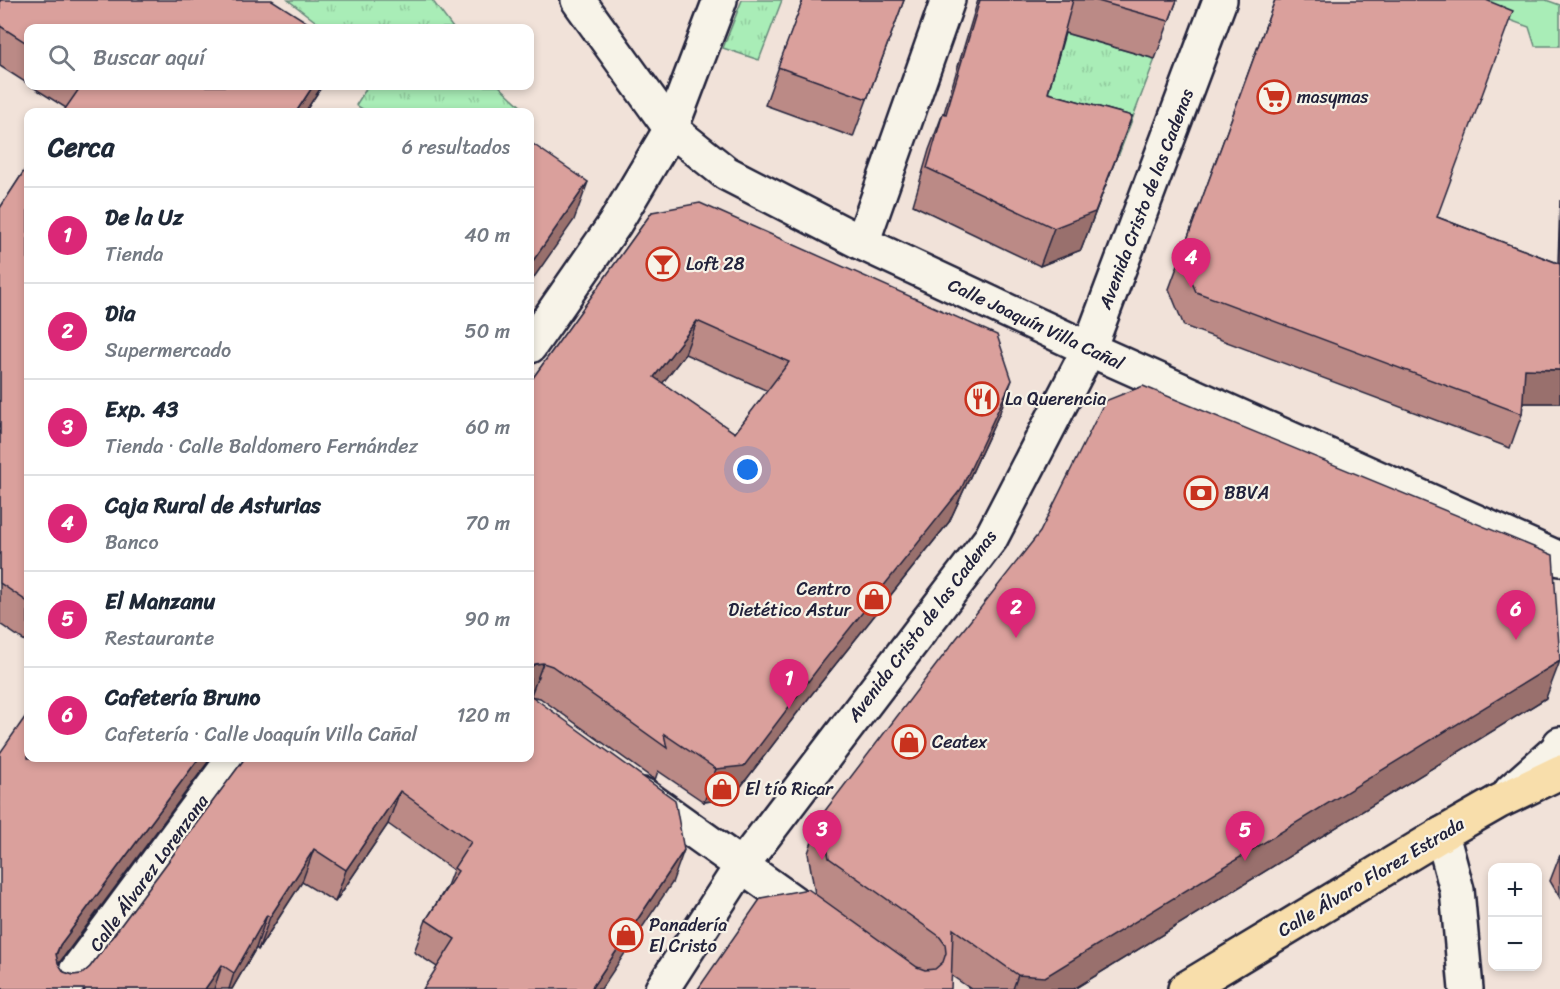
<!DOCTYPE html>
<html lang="es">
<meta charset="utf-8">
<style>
:root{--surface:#fff;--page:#f6f6f7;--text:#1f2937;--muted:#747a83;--line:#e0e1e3;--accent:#db2777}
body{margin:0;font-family:Sriracha,sans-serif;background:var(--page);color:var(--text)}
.controls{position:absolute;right:18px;bottom:18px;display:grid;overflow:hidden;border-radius:12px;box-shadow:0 3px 9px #0003}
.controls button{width:54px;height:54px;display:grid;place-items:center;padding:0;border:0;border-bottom:2px solid var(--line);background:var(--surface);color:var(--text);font:30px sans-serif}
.you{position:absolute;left:748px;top:470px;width:21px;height:21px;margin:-15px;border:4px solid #fff;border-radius:50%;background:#1a73e8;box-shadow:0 0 0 9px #1a73e833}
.badge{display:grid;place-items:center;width:39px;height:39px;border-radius:50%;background:var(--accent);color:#fff;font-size:20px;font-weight:700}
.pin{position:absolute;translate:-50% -50px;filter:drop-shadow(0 2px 3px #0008)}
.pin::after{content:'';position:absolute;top:32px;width:21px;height:18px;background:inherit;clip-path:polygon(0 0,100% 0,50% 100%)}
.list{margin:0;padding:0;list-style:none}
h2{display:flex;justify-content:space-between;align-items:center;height:78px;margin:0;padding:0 24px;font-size:26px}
h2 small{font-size:20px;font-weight:400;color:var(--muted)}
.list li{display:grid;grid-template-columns:39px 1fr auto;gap:18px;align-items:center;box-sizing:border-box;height:96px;padding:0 24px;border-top:2px solid var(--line)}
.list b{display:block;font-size:22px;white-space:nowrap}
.list p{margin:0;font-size:20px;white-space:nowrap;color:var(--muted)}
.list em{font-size:20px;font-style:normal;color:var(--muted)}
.icon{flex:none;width:33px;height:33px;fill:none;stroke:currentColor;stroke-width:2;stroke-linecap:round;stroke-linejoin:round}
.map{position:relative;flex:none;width:1560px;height:989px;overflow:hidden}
.search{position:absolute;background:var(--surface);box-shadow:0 3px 9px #0003;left:24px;top:24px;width:510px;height:66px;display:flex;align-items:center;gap:15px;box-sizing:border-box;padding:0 21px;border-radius:12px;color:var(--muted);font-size:22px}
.panel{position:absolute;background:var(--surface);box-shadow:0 3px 9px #0003;left:24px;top:108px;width:510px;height:654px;border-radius:12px}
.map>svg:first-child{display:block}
.grass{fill:url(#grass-tufts);stroke:#668879;stroke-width:1.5}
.garden{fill:#a9edb7;stroke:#668879;stroke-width:1.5}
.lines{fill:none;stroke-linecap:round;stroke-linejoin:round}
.minor-casing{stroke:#22223b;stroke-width:38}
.major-casing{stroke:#22223b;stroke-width:38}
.minor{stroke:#f7f3e8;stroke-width:33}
.major{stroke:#f8deab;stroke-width:33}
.wall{fill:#bb8a86;stroke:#22223b;stroke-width:1.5;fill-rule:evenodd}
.shaded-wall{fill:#99706d;stroke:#22223b;stroke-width:1.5}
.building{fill:#daa09c;stroke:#22223b;stroke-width:1.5;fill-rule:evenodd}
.labels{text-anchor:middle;stroke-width:4.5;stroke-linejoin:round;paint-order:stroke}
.poi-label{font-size:18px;fill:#22223b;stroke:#f7f3e8;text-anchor:start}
.street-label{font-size:18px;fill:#22223b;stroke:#f7f3e8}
</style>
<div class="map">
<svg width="1560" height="989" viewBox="0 0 1560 989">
<defs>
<pattern id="grass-tufts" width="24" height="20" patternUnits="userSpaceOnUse" patternTransform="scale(1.5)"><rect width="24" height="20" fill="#a9edb7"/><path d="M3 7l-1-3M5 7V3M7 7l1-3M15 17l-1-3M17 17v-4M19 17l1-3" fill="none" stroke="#91cb9e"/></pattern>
</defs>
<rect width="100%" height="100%" fill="#f1e2d9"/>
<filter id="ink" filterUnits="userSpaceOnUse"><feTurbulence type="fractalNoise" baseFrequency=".0167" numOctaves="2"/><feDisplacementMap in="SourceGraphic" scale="12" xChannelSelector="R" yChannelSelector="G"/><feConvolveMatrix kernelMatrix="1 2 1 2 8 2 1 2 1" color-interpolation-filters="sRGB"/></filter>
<g filter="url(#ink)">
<g class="grass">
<polygon points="288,0 432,0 453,28 324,28"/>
<polygon points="742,0 782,0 759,60 723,48"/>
<polygon points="1061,32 1155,59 1119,154 1035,131"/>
<polygon points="368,86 499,86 527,112 367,112 356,105"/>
</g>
<polygon class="garden" points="1455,0 1546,0 1560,5 1560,46 1535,46 1529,27"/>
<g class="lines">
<g class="minor-casing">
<g id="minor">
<polyline points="578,0 671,129 726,173 862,243 1089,349 1560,559"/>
<polyline points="862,243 948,0"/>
<polyline points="530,346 614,225 671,129 720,0"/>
<polyline points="1511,791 1557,750 1560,744"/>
<polyline points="643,795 818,920"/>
<polyline points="1442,834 1457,890 1466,989"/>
<polyline points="63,989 234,758"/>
<polyline points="662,989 742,865 991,538 1089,349 1220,0"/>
</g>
</g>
<g class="major-casing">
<polyline id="major" points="1185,989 1442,834 1498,802 1560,772"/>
</g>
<use href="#minor" class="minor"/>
<use href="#major" class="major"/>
</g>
<g class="wall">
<polygon points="0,0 28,28 28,84 0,66"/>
<polygon points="803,0 904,0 853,137 765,105"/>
<polygon points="978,0 1177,0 1155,59 1065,33 1048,93 1132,116 1081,250 1040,266 913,205 929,150 943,113 944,113"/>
<polygon points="1275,0 1437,217 1558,263 1560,200 1560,403 1523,403 1522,414 1510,448 1184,326 1169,289"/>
<polygon points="31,86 322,86 305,112 66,108"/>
<polygon points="28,165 28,643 0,624 0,208"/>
<path d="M652,212L1000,412L949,522L811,695L732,798L704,802L658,771L655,780L540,698L530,696L672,883L437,967L414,952L426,920L447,886L453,870L388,824L335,902L302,882L258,950L256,948L232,989H0L58,964L64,972L73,975L82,974L90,967L245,758H530V382ZM685,354L768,391L735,433L662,383Z"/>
<polygon points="1546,698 1074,989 971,989 952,976 698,989 815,894 808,853 821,816"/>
<polygon points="1560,855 1560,898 1550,881"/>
</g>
<g class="shaded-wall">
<polygon points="313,86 322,86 305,112 296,112"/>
<polygon points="1132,116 1081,250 1040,266 1054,228"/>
<polygon points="588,182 574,220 530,283 530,265"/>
<polygon points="697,321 685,354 642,410 654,377"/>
<polygon points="1525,369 1560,370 1560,403 1513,403"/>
<polygon points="1012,380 1000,412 949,522 811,695 732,798 704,802 716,769"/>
<polygon points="1560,661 1546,698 1074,989 1013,989 1018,975"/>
<polygon points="543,663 531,695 530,696 530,668 535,664"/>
<polygon points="199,758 211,758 48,978 60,945"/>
<polygon points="400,791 388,824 335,902 346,870"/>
<polygon points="314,849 302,882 258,950 270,917"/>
<polygon points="684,850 672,883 601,989 591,989"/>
<polygon points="267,915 256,948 232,989 229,989 234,973"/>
<polygon points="222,965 214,989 205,989"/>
</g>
<g class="building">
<polygon points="0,0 272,0 316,28 28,28 28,44 0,26"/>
<polygon points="803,0 904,0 867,99 778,67"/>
<polygon points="980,0 1073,0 1048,93 1132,116 1095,212 1054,228 927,168 943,113 946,114"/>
<polygon points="1094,0 1177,0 1169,21"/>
<polygon points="1275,0 1486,0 1513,11 1437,217 1560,264 1560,370 1525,369 1522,414 1196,292 1181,256"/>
<polygon points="81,86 313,86 296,112 63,112"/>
<polygon points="483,109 487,112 480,112"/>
<polygon points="530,142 588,182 530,265"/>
<polygon points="28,165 28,602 0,583 0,208"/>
<path d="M700,203L997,335L1012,380L961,489L823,662L744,766L716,769L664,734L667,748L552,666L543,663L535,664L530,668V382L652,212ZM697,321L789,362L735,433L654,377Z"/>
<polygon points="1143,386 1553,555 1560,661 1045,977 1018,975 953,929 951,989 698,989 761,898 808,889 917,967 925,970 935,969 943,962 946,953 945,944 939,936 829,858 821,816 956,639 1040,532 1105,401"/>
<polygon points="530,695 675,800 684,850 591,989 423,989 455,939 426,920 458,871 454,868 471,842 400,791 346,870 314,849 270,917 267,915 234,973 222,965 205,989 0,989 0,753 28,713 28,758 199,758 60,945 56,954 58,963 64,972 73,975 82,974 90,967 245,758 530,758"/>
</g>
</g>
<defs>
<g id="supermarket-ring" transform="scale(1.725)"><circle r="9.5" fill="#f7f3e8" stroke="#c8321e" stroke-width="1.5"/><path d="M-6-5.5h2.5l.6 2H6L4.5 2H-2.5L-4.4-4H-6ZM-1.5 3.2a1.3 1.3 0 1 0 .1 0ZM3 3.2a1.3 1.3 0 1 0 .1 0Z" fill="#c8321e"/></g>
<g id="bar-ring" transform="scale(1.725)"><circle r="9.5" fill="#f7f3e8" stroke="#c8321e" stroke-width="1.5"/><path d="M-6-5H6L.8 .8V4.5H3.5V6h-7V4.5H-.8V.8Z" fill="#c8321e"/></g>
<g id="restaurant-ring" transform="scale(1.725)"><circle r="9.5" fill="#f7f3e8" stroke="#c8321e" stroke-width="1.5"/><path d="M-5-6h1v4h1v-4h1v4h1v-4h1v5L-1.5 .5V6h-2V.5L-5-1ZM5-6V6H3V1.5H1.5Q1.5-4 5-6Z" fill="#c8321e"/></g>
<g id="bank-ring" transform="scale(1.725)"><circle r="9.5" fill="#f7f3e8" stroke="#c8321e" stroke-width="1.5"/><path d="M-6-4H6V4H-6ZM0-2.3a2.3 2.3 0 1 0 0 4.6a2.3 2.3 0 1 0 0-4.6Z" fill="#c8321e"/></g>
<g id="shop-ring" transform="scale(1.725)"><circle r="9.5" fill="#f7f3e8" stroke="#c8321e" stroke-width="1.5"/><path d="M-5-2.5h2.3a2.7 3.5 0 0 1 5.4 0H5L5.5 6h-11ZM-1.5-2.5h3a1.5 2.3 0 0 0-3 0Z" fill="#c8321e"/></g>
</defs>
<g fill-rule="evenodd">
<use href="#supermarket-ring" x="1274" y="97"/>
<use href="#bar-ring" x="663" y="264"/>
<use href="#restaurant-ring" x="982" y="399"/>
<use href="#bank-ring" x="1201" y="493"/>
<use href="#shop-ring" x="874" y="599"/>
<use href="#shop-ring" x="909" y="742"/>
<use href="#shop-ring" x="722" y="789"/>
<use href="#shop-ring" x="626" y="935"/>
</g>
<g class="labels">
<g class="poi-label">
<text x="1297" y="103">masymas</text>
<text x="686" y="270">Loft 28</text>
<text x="1005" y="405">La Querencia</text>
<text x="1224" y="499">BBVA</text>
<text x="851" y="595" text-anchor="end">Centro<tspan x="851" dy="21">Dietético Astur</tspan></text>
<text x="932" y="748">Ceatex</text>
<text x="745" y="795">El tío Ricar</text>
<text x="649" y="931">Panadería<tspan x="649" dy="21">El Cristo</tspan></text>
</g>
<g class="street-label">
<text transform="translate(1146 199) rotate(-69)" y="6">Avenida Cristo de las Cadenas</text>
<text transform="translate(1036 324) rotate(25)" y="6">Calle Joaquín Villa Cañal</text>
<text transform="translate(922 626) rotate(-53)" y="6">Avenida Cristo de las Cadenas</text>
<text transform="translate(149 873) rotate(-54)" y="6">Calle Álvarez Lorenzana</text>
<text transform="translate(1371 877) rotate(-31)" y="6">Calle Álvaro Florez Estrada</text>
</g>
</g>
</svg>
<div class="controls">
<button>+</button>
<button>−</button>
</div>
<div class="you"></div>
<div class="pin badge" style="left:789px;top:709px">1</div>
<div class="pin badge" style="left:1016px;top:638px">2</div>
<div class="pin badge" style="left:822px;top:860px">3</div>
<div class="pin badge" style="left:1191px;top:288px">4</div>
<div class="pin badge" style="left:1245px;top:861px">5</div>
<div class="pin badge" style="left:1516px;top:640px">6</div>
<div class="search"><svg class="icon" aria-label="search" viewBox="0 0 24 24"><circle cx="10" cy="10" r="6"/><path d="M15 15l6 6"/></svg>Buscar aquí</div>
<section class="panel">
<h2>Cerca<small>6 resultados</small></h2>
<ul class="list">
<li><span class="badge">1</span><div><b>De la Uz</b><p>Tienda</p></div><em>40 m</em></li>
<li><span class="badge">2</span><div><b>Dia</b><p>Supermercado</p></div><em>50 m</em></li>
<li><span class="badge">3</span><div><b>Exp. 43</b><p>Tienda · Calle Baldomero Fernández</p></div><em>60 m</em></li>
<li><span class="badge">4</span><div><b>Caja Rural de Asturias</b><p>Banco</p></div><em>70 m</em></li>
<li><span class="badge">5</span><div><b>El Manzanu</b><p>Restaurante</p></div><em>90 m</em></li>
<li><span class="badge">6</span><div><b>Cafetería Bruno</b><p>Cafetería · Calle Joaquín Villa Cañal</p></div><em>120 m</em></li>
</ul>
</section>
</div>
